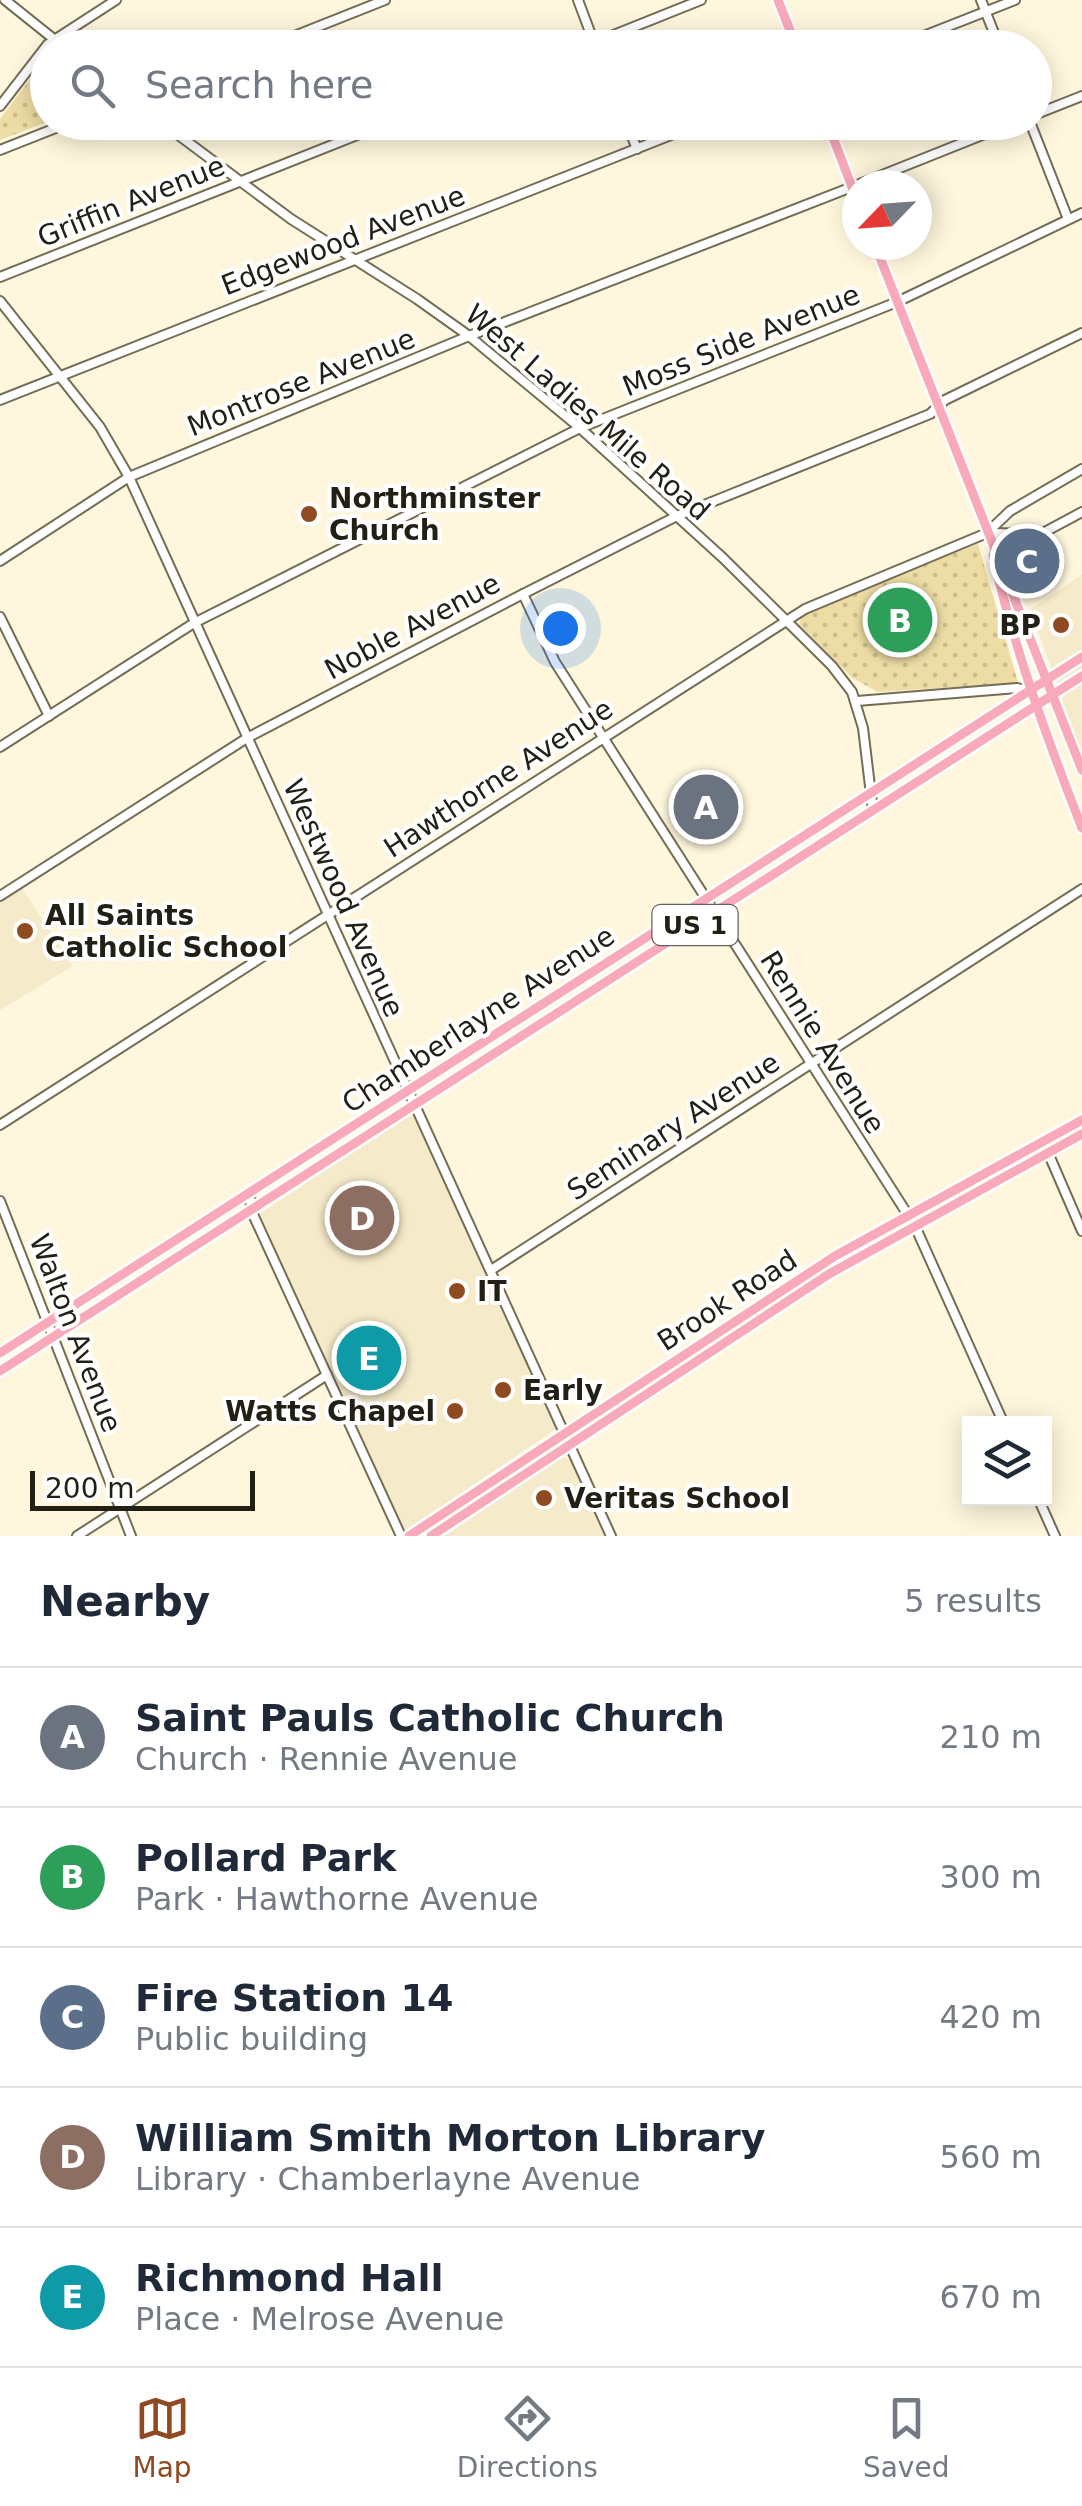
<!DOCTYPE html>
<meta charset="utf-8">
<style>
:root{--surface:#fff;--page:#f6f6f7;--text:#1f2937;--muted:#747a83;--line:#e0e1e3;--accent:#8f4a21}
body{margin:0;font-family:"DejaVu Sans",sans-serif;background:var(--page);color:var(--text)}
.controls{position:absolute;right:30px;bottom:30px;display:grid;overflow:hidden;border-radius:0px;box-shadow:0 5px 25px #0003}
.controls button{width:90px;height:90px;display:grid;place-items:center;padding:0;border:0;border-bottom:2px solid var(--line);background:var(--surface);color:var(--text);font:50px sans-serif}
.compass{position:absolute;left:842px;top:170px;width:90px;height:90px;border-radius:50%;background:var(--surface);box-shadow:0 5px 25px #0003;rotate:245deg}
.scale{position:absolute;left:30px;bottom:25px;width:225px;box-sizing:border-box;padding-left:10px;border:5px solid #221f15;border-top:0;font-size:28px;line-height:35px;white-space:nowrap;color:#221f15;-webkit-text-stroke:8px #fff;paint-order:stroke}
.you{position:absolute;left:560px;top:628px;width:35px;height:35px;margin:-25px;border:8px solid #fff;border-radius:50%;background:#1a73e8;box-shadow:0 0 0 15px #1a73e833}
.badge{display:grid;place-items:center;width:65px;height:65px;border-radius:50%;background:var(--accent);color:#fff;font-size:32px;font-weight:700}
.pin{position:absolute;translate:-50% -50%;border:5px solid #fff;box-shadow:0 2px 10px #0006}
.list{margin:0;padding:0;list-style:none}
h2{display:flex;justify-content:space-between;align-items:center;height:130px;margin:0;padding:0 40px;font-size:42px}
h2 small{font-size:32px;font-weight:400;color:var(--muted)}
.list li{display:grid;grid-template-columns:65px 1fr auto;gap:30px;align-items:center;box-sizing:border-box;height:140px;padding:0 40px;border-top:2px solid var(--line)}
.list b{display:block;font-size:38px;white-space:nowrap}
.list p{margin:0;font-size:32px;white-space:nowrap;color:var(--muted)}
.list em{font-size:32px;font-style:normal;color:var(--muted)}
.icon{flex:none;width:55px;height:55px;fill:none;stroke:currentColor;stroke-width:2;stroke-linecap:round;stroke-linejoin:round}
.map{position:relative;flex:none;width:1082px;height:1536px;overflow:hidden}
.search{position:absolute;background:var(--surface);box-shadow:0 5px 25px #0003;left:30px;right:30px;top:30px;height:110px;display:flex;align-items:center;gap:25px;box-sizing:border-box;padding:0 35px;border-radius:55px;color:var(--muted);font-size:38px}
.sheet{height:830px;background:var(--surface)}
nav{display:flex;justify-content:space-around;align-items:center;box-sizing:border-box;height:140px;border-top:2px solid var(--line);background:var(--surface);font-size:28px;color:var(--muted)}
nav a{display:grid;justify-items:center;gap:5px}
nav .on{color:var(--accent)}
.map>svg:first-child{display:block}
.built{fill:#f5eac9}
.grass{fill:url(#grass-dots)}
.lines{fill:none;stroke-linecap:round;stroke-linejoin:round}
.minor-casing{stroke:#746d56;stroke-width:12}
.major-casing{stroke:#fff;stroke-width:14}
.minor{stroke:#fff;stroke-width:8}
.major{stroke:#f8aaba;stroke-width:9}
.poi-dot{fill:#8f4a21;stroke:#fff;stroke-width:4}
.labels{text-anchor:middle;stroke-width:8;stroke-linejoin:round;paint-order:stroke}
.shield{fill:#fff;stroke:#64625b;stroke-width:2.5}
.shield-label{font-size:25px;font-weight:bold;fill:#221f15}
.street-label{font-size:28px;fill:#221f15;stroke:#fff}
.poi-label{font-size:28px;font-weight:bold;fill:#221f15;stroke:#fff;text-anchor:start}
</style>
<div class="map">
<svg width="1082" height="1536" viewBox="0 0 1082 1536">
<defs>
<pattern id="grass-dots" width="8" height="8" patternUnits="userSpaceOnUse" patternTransform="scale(2.5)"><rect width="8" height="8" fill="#eddca4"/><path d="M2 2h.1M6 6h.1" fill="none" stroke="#cbbc8c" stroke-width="1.8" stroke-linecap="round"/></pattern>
</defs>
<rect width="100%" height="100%" fill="#fff7dd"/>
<g class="built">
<polygon points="1082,575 1082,755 1030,609"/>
<polygon points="18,882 73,966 0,1010 0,895"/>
<polygon points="412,1113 556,1429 403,1532 258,1215"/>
<polygon points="563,1457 570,1460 604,1536 444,1536"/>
</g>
<g class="grass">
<polygon points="47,57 47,122 0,140 0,119"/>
<polygon points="978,544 1018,683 878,692 851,677 799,624 802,615 820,605"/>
</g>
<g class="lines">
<g class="minor-casing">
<g id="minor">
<polyline points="5,0 65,48"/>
<polyline points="578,0 596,48"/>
<polyline points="981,0 1000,48"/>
<polyline points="264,48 385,0"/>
<polyline points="581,48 701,0"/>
<polyline points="893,48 1015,0"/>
<polyline points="0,106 48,44 116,0"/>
<polyline points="1034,115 1082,96"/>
<polyline points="161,122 291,219 417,299 469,336 580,428 723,558 832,666 852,692 863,728 873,811"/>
<polyline points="626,122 637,149"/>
<polyline points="1030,122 1068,219"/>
<polyline points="0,150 71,122"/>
<polyline points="857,185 1015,122"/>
<polyline points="0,277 390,122"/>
<polyline points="0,301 100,427 129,477 611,1536"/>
<polyline points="0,400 704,122"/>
<polyline points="987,533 1041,534 1082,512"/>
<polyline points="0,561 129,477 469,336 857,185"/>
<polyline points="523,594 555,662 915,1226 1004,1424"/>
<polyline points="0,617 49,716"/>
<polyline points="857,701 1017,688 1030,691"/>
<polyline points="0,747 194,623 580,428 897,302 1082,213"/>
<polyline points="0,896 247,738 523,594 677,516 930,414 945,400 1082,333"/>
<polyline points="0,1125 805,609 987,533 1010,511 1082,469"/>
<polyline points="1043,1141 1082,1231"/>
<polyline points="250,1192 251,1210 401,1536"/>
<polyline points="0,1201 131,1536"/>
<polyline points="491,1270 1082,889"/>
<polyline points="1038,1498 1055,1536"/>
<polyline points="77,1536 327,1375"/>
</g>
</g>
<g class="major-casing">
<g id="major">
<polyline points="778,0 797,48"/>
<polyline points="827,122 857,200"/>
<polyline points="875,245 1082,770"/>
<path d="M993,555C1014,649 1047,738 1082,828"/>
<polyline points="0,1353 1082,657"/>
<polyline points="0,1371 1082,676"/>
<polyline points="409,1536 835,1256 1082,1120"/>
<polyline points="431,1536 829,1274 1082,1134"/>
</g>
</g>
<use href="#minor" class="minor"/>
<use href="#major" class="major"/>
</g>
<g class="poi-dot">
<circle cx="309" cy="514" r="10"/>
<circle cx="1061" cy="625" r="10"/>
<circle cx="25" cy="931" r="10"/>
<circle cx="457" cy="1291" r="10"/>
<circle cx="503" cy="1390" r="10"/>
<circle cx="455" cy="1411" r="10"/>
<circle cx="544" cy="1498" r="10"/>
</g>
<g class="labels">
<rect class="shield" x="652.5" y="905" width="85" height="40" rx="8"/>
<g class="shield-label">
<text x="695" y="934">US 1</text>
</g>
<g class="street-label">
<text transform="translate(131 201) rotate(-22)" y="10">Griffin Avenue</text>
<text transform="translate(343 240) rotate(-21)" y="10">Edgewood Avenue</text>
<text transform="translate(741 340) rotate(-22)" y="10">Moss Side Avenue</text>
<text transform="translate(301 382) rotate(-22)" y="10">Montrose Avenue</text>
<text transform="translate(588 412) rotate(41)" y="10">West Ladies Mile Road</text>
<text transform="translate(412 626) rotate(-28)" y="10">Noble Avenue</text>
<text transform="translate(498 778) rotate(-33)" y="10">Hawthorne Avenue</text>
<text transform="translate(344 898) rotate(66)" y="10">Westwood Avenue</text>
<text transform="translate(478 1019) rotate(-33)" y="10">Chamberlayne Avenue</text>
<text transform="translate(823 1042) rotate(58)" y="10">Rennie Avenue</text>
<text transform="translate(673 1126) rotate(-33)" y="10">Seminary Avenue</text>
<text transform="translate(727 1300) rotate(-33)" y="10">Brook Road</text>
<text transform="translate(76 1333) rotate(69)" y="10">Walton Avenue</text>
</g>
<g class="poi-label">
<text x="329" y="508">Northminster<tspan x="329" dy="32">Church</tspan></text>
<text x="1041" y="635" text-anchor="end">BP</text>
<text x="45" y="925">All Saints<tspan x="45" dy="32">Catholic School</tspan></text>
<text x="477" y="1301">IT</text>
<text x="523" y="1400">Early</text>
<text x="435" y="1421" text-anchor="end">Watts Chapel</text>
<text x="564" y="1508">Veritas School</text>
</g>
</g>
</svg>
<div class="controls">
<button><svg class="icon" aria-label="layers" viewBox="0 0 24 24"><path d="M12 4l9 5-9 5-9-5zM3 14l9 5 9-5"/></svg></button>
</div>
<svg class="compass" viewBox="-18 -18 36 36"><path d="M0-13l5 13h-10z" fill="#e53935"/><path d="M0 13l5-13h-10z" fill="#747a83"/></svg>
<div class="scale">200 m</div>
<div class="you"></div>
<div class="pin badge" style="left:706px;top:807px;background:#6b7280">A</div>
<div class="pin badge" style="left:900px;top:620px;background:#2e9e5b">B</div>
<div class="pin badge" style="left:1027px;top:561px;background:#5c6f8a">C</div>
<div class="pin badge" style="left:362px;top:1218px;background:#8d6e63">D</div>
<div class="pin badge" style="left:369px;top:1358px;background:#0f9aa8">E</div>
<div class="search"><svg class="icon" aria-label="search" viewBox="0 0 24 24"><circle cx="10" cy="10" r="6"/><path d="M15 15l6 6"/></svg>Search here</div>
</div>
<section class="sheet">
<h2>Nearby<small>5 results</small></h2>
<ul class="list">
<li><span class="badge" style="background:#6b7280">A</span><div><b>Saint Pauls Catholic Church</b><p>Church · Rennie Avenue</p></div><em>210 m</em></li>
<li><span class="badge" style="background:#2e9e5b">B</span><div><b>Pollard Park</b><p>Park · Hawthorne Avenue</p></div><em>300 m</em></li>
<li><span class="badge" style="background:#5c6f8a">C</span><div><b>Fire Station 14</b><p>Public building</p></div><em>420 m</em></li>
<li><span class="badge" style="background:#8d6e63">D</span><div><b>William Smith Morton Library</b><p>Library · Chamberlayne Avenue</p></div><em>560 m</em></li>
<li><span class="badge" style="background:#0f9aa8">E</span><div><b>Richmond Hall</b><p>Place · Melrose Avenue</p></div><em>670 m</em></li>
</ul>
</section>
<nav>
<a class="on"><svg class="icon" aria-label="map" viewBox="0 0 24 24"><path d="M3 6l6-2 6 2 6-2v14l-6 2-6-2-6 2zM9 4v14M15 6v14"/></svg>Map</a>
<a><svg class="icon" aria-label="directions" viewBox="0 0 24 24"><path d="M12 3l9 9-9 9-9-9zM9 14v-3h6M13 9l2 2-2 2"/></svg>Directions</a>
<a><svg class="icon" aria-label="saved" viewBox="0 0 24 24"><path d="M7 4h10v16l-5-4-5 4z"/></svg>Saved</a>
</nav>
